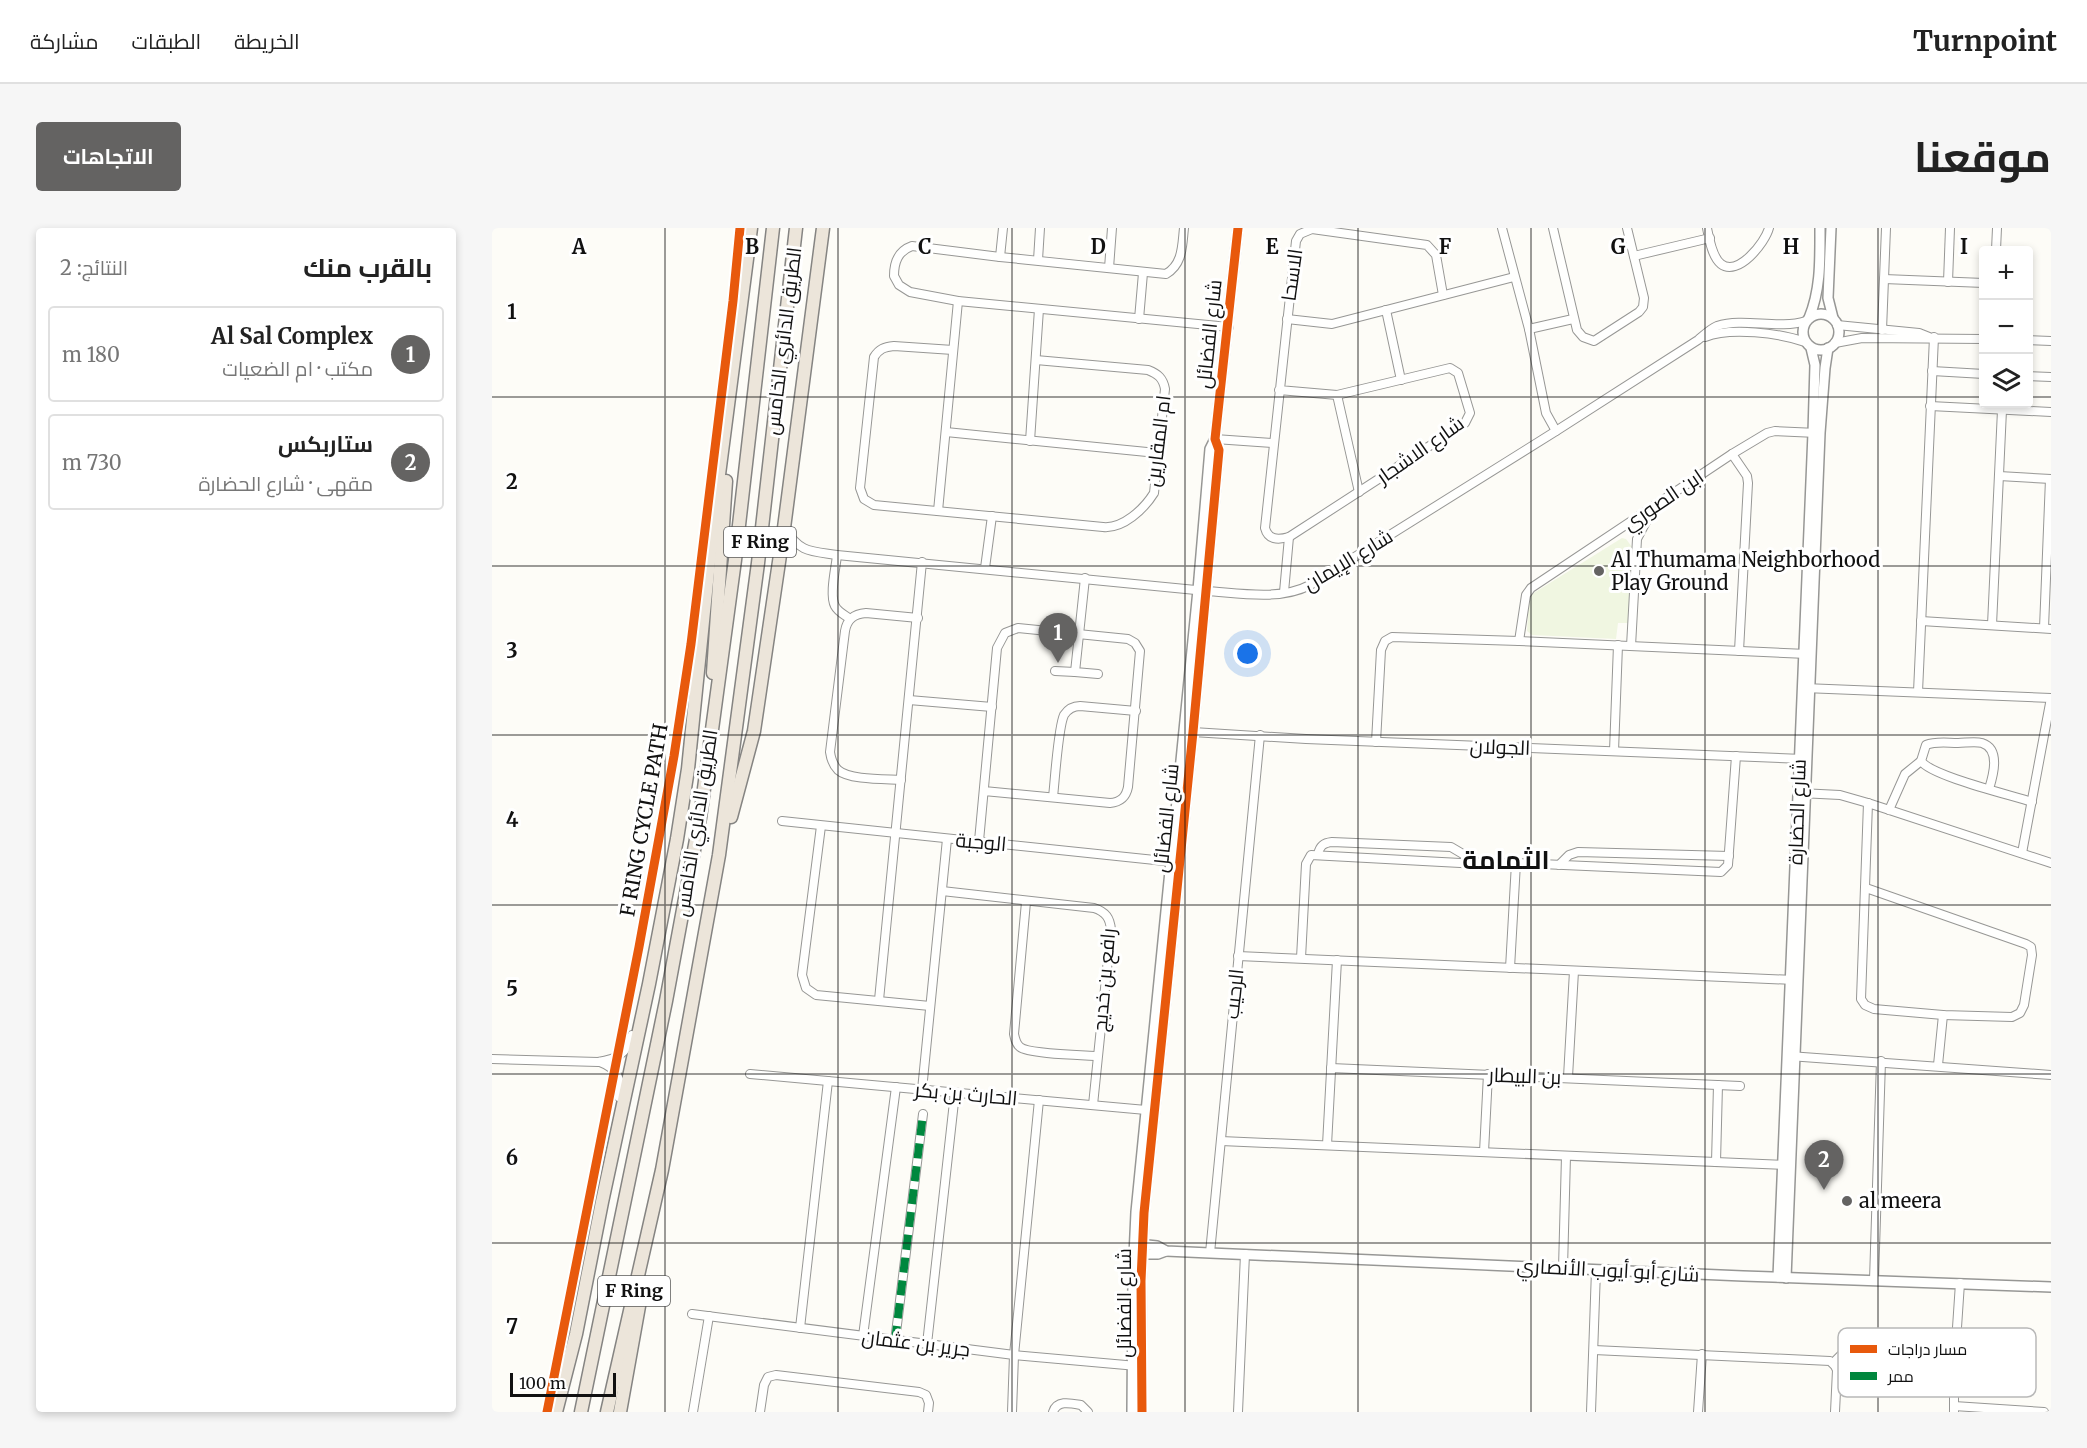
<!DOCTYPE html>
<html lang="ar">
<meta charset="utf-8">
<style>
:root{--surface:#fff;--page:#f6f6f6;--text:#222;--muted:#767676;--line:#e0e0e0;--accent:#646362}
body{margin:0;font-family:Merriweather,Cairo,serif;background:var(--page);color:var(--text);direction:rtl}
.controls{position:absolute;right:18px;top:18px;display:grid;overflow:hidden;border-radius:6px;box-shadow:0 3px 9px #0003}
.controls button{width:54px;height:54px;display:grid;place-items:center;padding:0;border:0;border-bottom:2px solid var(--line);background:var(--surface);color:var(--text);font:30px sans-serif}
.scale{position:absolute;left:18px;bottom:15px;width:106px;box-sizing:border-box;padding-left:6px;border:3px solid #111;border-top:0;font-size:16px;line-height:21px;white-space:nowrap;color:#111;-webkit-text-stroke:4px #fff;paint-order:stroke}
.you{position:absolute;left:756px;top:426px;width:21px;height:21px;margin:-15px;border:4px solid #fff;border-radius:50%;background:#1a73e8;box-shadow:0 0 0 9px #1a73e833}
.badge{display:grid;place-items:center;width:39px;height:39px;border-radius:50%;background:var(--accent);color:#fff;font-size:20px;font-weight:700}
.pin{position:absolute;translate:-50% -50px;filter:drop-shadow(0 2px 3px #0008)}
.pin::after{content:'';position:absolute;top:32px;width:21px;height:18px;background:inherit;clip-path:polygon(0 0,100% 0,50% 100%)}
.list{margin:0;padding:0;list-style:none}
h2{display:flex;justify-content:space-between;align-items:center;height:78px;margin:0;padding:0 24px;font-size:26px}
h2 small{font-size:20px;font-weight:400;color:var(--muted)}
.list li{display:grid;grid-template-columns:39px 1fr auto;gap:18px;align-items:center;box-sizing:border-box;height:96px;margin:0 12px 12px;padding:0 12px;border:2px solid var(--line);border-radius:6px}
.list b{display:block;font-size:22px;white-space:nowrap}
.list p{margin:0;font-size:20px;white-space:nowrap;color:var(--muted)}
.list em{font-size:20px;font-style:normal;color:var(--muted)}
.icon{flex:none;width:33px;height:33px;fill:none;stroke:currentColor;stroke-width:2;stroke-linecap:round;stroke-linejoin:round}
.map{position:relative;flex:none;width:1559px;height:1184px;overflow:hidden;direction:ltr;border-radius:6px}
header{display:flex;align-items:center;gap:36px;box-sizing:border-box;height:84px;padding:0 30px;background:var(--surface);border-bottom:2px solid var(--line)}
header strong{font-size:28px}
nav{display:flex;gap:33px;margin-inline-start:auto;font-size:21px}
.intro{display:flex;align-items:center;justify-content:space-between;box-sizing:border-box;height:144px;padding:0 36px}
h1{margin:0;font-size:42px}
.button{padding:15px 27px;border-radius:6px;background:var(--accent);color:#fff;font-size:21px;font-weight:700}
main{display:flex;gap:36px;padding:0 36px}
aside{flex:1;background:var(--surface);border-radius:6px;box-shadow:0 3px 9px #0003}
.map>svg:first-child{display:block}
.pitch{fill:#f0f6e1}
.lines{fill:none;stroke-linecap:round;stroke-linejoin:round}
.minor-casing{stroke:#979795;stroke-width:10}
.tertiary-casing{stroke:#979795;stroke-width:12}
.trunk-casing{stroke:#858482;stroke-width:15}
.minor{stroke:#fffffe;stroke-width:8}
.tertiary{stroke:#fffffe;stroke-width:9}
.trunk{stroke:#ece5da;stroke-width:12}
.quiet{stroke:#00873e;stroke-width:8;stroke-dasharray:15 8;stroke-linecap:butt}
.cycleway-casing{stroke:#fff;stroke-width:13}
.cycleway{stroke:#e8590c;stroke-width:9}
.grid{fill:none;stroke:#111;stroke-width:1.5;stroke-opacity:0.55}
.poi-dot{fill:#646362;stroke:#fff;stroke-width:2}
.labels{text-anchor:middle;stroke-width:6;stroke-linejoin:round;paint-order:stroke}
.shield{fill:#fff;stroke:#585858;stroke-width:1.5}
.shield-label{font-size:18px;font-weight:bold;fill:#111}
.street-label{font-size:20px;fill:#111;stroke:#fff}
.poi-label{font-size:20px;fill:#111;stroke:#fff;text-anchor:start}
.district-label{font-size:26px;font-weight:bold;fill:#111;stroke:#fff}
.key{fill:#fff;stroke:#b8b8b8;stroke-width:1.5}
.key-label{font-size:16px;fill:#111}
.grid-label{font-size:20px;text-anchor:middle;font-weight:bold;fill:#111;stroke:#fff;stroke-width:6;stroke-linejoin:round;paint-order:stroke}
</style>
<header>
<strong>Turnpoint</strong>
<nav><a>الخريطة</a><a>الطبقات</a><a>مشاركة</a></nav>
</header>
<div class="intro"><h1>موقعنا</h1><a class="button">الاتجاهات</a></div>
<main>
<div class="map">
<svg width="1559" height="1184" viewBox="0 0 1559 1184">
<rect width="100%" height="100%" fill="#fdfcf7"/>
<polygon class="pitch" points="1130,310 1134,311 1140,319 1137,395 1126,395 1124,411 1040,407 1035,403 1037,368"/>
<g class="lines">
<g class="minor-casing">
<g id="minor">
<path d="M692,0C690,18 691,36 674,46L508,29L420,18C406,23 402,34 402,48L407,57L418,64L466,73L737,99"/>
<polyline points="1010,0 1037,101 1054,185 1064,203"/>
<polyline points="1061,0 1085,102 1091,109 1102,113 1147,84 1151,79 1152,70 1135,0"/>
<path d="M1215,0C1217,10 1220,29 1229,36C1246,49 1273,15 1277,0"/>
<polyline points="1504,22 1505,0"/>
<polyline points="1142,28 1218,10"/>
<polyline points="508,29 511,0"/>
<polyline points="546,32 548,0"/>
<polyline points="617,40 620,0"/>
<polyline points="1392,51 1492,55"/>
<polyline points="1456,54 1458,0"/>
<polyline points="894,82 909,152"/>
<polyline points="647,91 651,45"/>
<polyline points="795,91 840,96 1022,49"/>
<polyline points="1345,97 1427,105 1437,109"/>
<polyline points="1037,101 1081,91"/>
<polyline points="1390,102 1394,0"/>
<path d="M1213,109C1238,99 1288,105 1313,114"/>
<polyline points="1536,112 1559,113"/>
<polyline points="1343,115 1370,110 1492,111"/>
<path d="M461,122L402,118C392,119 387,121 382,129L368,260L372,271L382,277L611,299C631,301 652,281 662,265L673,161C671,150 666,146 656,142L544,132"/>
<polyline points="1440,143 1492,146"/>
<polyline points="1536,148 1559,149"/>
<path d="M787,162L845,167L958,140L966,145L978,185L973,195L797,309C786,312 776,312 773,300L804,13L808,6L820,1L935,17L944,27L951,67"/>
<polyline points="845,167 867,264"/>
<polyline points="1438,178 1559,184"/>
<polyline points="454,204 665,225"/>
<polyline points="723,211 781,215"/>
<polyline points="538,213 547,81"/>
<polyline points="1240,226 1255,248 1256,255 1247,423"/>
<polyline points="1507,248 1559,251"/>
<polyline points="446,283 466,73"/>
<path d="M292,300C309,325 317,323 345,327L714,363C747,365 788,373 818,357L1064,203L1206,112C1212,107 1218,101 1225,98C1253,89 1285,102 1314,93"/>
<path d="M345,327C344,339 337,367 343,378C346,384 353,387 358,391"/>
<polyline points="493,340 500,288"/>
<polyline points="593,350 583,444 606,446"/>
<polyline points="792,364 797,309"/>
<polyline points="1429,393 1559,401"/>
<polyline points="1500,397 1510,182"/>
<polyline points="1552,400 1558,251"/>
<polyline points="1027,413 1034,367 1039,360 1240,226 1275,205 1283,203 1325,205"/>
<polyline points="1139,418 1145,311 1163,277"/>
<polyline points="563,443 583,444"/>
<polyline points="1312,460 1559,470"/>
<polyline points="1426,464 1442,109"/>
<polyline points="417,472 500,479"/>
<polyline points="701,504 814,511 1311,531"/>
<polyline points="884,514 889,422 893,413 900,409 1027,413 1315,426"/>
<polyline points="1122,523 1126,417"/>
<path d="M409,552C393,551 357,552 346,542C341,537 339,531 338,524L353,403C355,391 362,386 374,385L426,390"/>
<path d="M1497,561C1501,548 1509,521 1490,515C1483,513 1473,515 1466,515C1455,515 1444,513 1434,517L1429,533C1439,548 1519,567 1540,574"/>
<polyline points="1308,565 1348,567 1376,575 1559,635"/>
<path d="M561,569C563,552 566,500 572,487C576,481 581,478 588,478L644,483"/>
<polyline points="1397,582 1413,546 1429,533"/>
<polyline points="290,593 682,634"/>
<polyline points="329,598 310,747 314,760 324,767 438,778"/>
<path d="M487,613L505,420L513,405L526,400L636,411L643,415L648,423L636,559C634,569 629,574 618,575L492,563"/>
<polyline points="1530,625 1559,470"/>
<path d="M826,626C828,618 831,615 840,614L959,619L986,635"/>
<polyline points="1067,637 1077,627 1086,624 1237,628"/>
<polyline points="1374,660 1534,716 1539,719 1540,727 1532,777 1528,785 1520,789 1451,787 1382,781 1373,777 1369,771 1376,575"/>
<path d="M450,663L602,680C614,684 618,690 619,702L601,877"/>
<path d="M534,674L522,806C523,811 524,816 528,819C536,826 591,827 605,828"/>
<polyline points="746,728 1302,752"/>
<polyline points="809,730 814,636 819,627 987,636 1024,635 1229,644 1236,637 1244,528"/>
<polyline points="1018,740 1024,635"/>
<polyline points="387,772 430,334"/>
<polyline points="1297,828 1559,847"/>
<path d="M0,831L106,834C125,831 135,826 140,807"/>
<path d="M108,834C124,840 131,851 127,869"/>
<polyline points="1446,837 1451,787"/>
<polyline points="839,840 1248,858"/>
<polyline points="258,846 654,882 658,886"/>
<polyline points="1076,849 1082,743"/>
<polyline points="430,862 455,611"/>
<polyline points="729,913 1294,937"/>
<polyline points="835,917 845,732"/>
<polyline points="992,924 996,846"/>
<polyline points="1224,934 1226,857"/>
<polyline points="718,1025 768,507"/>
<polyline points="1071,1040 1074,928"/>
<polyline points="1382,1052 1389,833"/>
<polyline points="200,1086 522,1127 645,1138"/>
<polyline points="308,1100 336,853"/>
<polyline points="371,1108 404,859"/>
<polyline points="403,1113 431,886"/>
<polyline points="435,1116 463,865"/>
<polyline points="1102,1122 1338,1133 1343,1138 1345,1142 1343,1184"/>
<polyline points="1445,1126 1463,1128"/>
<polyline points="1341,1135 1349,1127 1360,1121 1418,1121"/>
<polyline points="1462,1178 1552,1184"/>
<polyline points="201,1184 217,1088"/>
<polyline points="268,1184 272,1157 276,1149 284,1147 427,1164 434,1167 437,1175 436,1184"/>
<polyline points="520,1184 522,1127 547,872"/>
<path d="M561,1184C565,1172 578,1175 589,1177L596,1184"/>
<polyline points="746,1184 753,1026"/>
<polyline points="1099,1184 1104,1042"/>
<polyline points="1206,1184 1210,1126"/>
<polyline points="1462,1184 1462,1144 1468,1055"/>
</g>
</g>
<g class="tertiary-casing">
<g id="tertiary">
<polyline points="1339,0 1336,70 1341,90"/>
<circle cx="1329" cy="104" r="18"/>
<path d="M1317,90C1329,61 1328,31 1328,0"/>
<polyline points="646,1016 665,1018 674,1023 718,1025 1251,1048 1559,1059"/>
<polyline points="644,1026 666,1026 674,1023"/>
<polyline points="1286,1049 1321,205 1323,137 1319,120"/>
<polyline points="1294,1050 1328,205 1333,140 1336,120"/>
<polyline points="640,1184 641,1050 644,984 706,362 718,221 723,211"/>
<polyline points="650,1184 649,1053 652,985 701,504 727,222 723,211 746,0"/>
</g>
</g>
<g class="trunk-casing">
<g id="trunk">
<polyline points="221,445 234,253"/>
<polyline points="239,589 262,503 292,300 331,0"/>
<polyline points="64,1184 84,1106 110,974 157,756 185,611 196,541 222,285 259,0"/>
<polyline points="89,1184 174,773 208,590 243,332 281,0"/>
<polyline points="115,1184 170,942 227,627 266,335 304,0"/>
<polyline points="128,1184 149,1067"/>
</g>
</g>
<use href="#minor" class="minor"/>
<use href="#tertiary" class="tertiary"/>
<use href="#trunk" class="trunk"/>
<polyline class="quiet" points="403,1113 431,886"/>
<g class="cycleway-casing">
<g id="cycleway">
<polyline points="55,1184 147,719 182,528 199,416 241,73 248,0"/>
<polyline points="650,1184 649,1053 652,985 701,504 727,222 723,211 746,0"/>
</g>
</g>
<use href="#cycleway" class="cycleway"/>
</g>
<path class="grid" d="M173,0V1184M346,0V1184M520,0V1184M693,0V1184M866,0V1184M1039,0V1184M1213,0V1184M1386,0V1184M0,169H1492M1536,169H1559M0,338H1559M0,507H1559M0,677H1559M0,846H1559M0,1015H1559"/>
<g class="poi-dot">
<circle cx="1107" cy="343" r="6"/>
<circle cx="1355" cy="973" r="6"/>
</g>
<g class="labels">
<g class="shield">
<rect x="232" y="299" width="72" height="30" rx="4.5"/>
<rect x="106" y="1048" width="72" height="30" rx="4.5"/>
</g>
<g class="shield-label">
<text x="268" y="320">F Ring</text>
<text x="142" y="1069">F Ring</text>
</g>
<g class="street-label">
<text transform="translate(800 47) rotate(-82)" y="7">الاسحا</text>
<text transform="translate(717 106) rotate(-84)" y="7">شارع الفضائل</text>
<text transform="translate(291 113) rotate(-83)" y="7">الطريق الدائري الخامس</text>
<text transform="translate(666 213) rotate(-83)" y="7">ام المقارين</text>
<text transform="translate(928 222) rotate(-35)" y="7">شارع الاشجار</text>
<text transform="translate(1171 272) rotate(-34)" y="7">ابن الصوري</text>
<text transform="translate(856 332) rotate(-31)" y="7">شارع الإيمان</text>
<text transform="translate(1008 519) rotate(2)" y="7">الجولان</text>
<text transform="translate(1305 584) rotate(-88)" y="7">شارع الحضارة</text>
<text transform="translate(674 590) rotate(-84)" y="7">شارع الفضائل</text>
<text transform="translate(152 592) rotate(-80)" y="7">F RING CYCLE PATH</text>
<text transform="translate(204 595) rotate(-81)" y="7">الطريق الدائري الخامس</text>
<text transform="translate(489 614) rotate(5)" y="7">الوجبة</text>
<text transform="translate(612 752) rotate(-85)" y="7">رافع بن خديج</text>
<text transform="translate(742 766) rotate(-84)" y="7">الرحيب</text>
<text transform="translate(1033 848) rotate(2)" y="7">بن البيطار</text>
<text transform="translate(474 866) rotate(5)" y="7">الحارث بن بكر</text>
<text transform="translate(1116 1042) rotate(3)" y="7">شارع أبو أيوب الأنصاري</text>
<text transform="translate(632 1075) rotate(-90)" y="7">شارع الفضائل</text>
<text transform="translate(424 1115) rotate(7)" y="7">جرير بن عثمان</text>
</g>
<g class="poi-label">
<text x="1119" y="339">Al Thumama Neighborhood<tspan x="1119" dy="23">Play Ground</tspan></text>
<text x="1367" y="980">al meera</text>
</g>
<g class="district-label">
<text x="1014" y="641">الثمامة</text>
</g>
</g>
<rect x="1346" y="1100" width="198" height="69" rx="9" class="key"/>
<rect x="1358" y="1117" width="27" height="8" fill="#e8590c"/>
<rect x="1358" y="1144" width="27" height="8" fill="#00873e"/>
<g class="key-label">
<text x="1396" y="1127">مسار دراجات</text>
<text x="1396" y="1154">ممر</text>
</g>
<g class="grid-label">
<text x="87" y="26">A</text>
<text x="260" y="26">B</text>
<text x="433" y="26">C</text>
<text x="606" y="26">D</text>
<text x="780" y="26">E</text>
<text x="953" y="26">F</text>
<text x="1126" y="26">G</text>
<text x="1299" y="26">H</text>
<text x="1472" y="26">I</text>
<text x="20" y="91">1</text>
<text x="20" y="261">2</text>
<text x="20" y="430">3</text>
<text x="20" y="599">4</text>
<text x="20" y="768">5</text>
<text x="20" y="937">6</text>
<text x="20" y="1106">7</text>
</g>
</svg>
<div class="controls">
<button>+</button>
<button>−</button>
<button><svg class="icon" aria-label="layers" viewBox="0 0 24 24"><path d="M12 4l9 5-9 5-9-5zM3 14l9 5 9-5"/></svg></button>
</div>
<div class="scale">100 m</div>
<div class="you"></div>
<div class="pin badge" style="left:566px;top:435px">1</div>
<div class="pin badge" style="left:1332px;top:962px">2</div>
</div>
<aside>
<h2>بالقرب منك<small>النتائج: 2</small></h2>
<ul class="list">
<li><span class="badge">1</span><div><b>Al Sal Complex</b><p>مكتب · ام الضعيات</p></div><em>180 m</em></li>
<li><span class="badge">2</span><div><b>ستاربكس</b><p>مقهى · شارع الحضارة</p></div><em>730 m</em></li>
</ul>
</aside>
</main>
